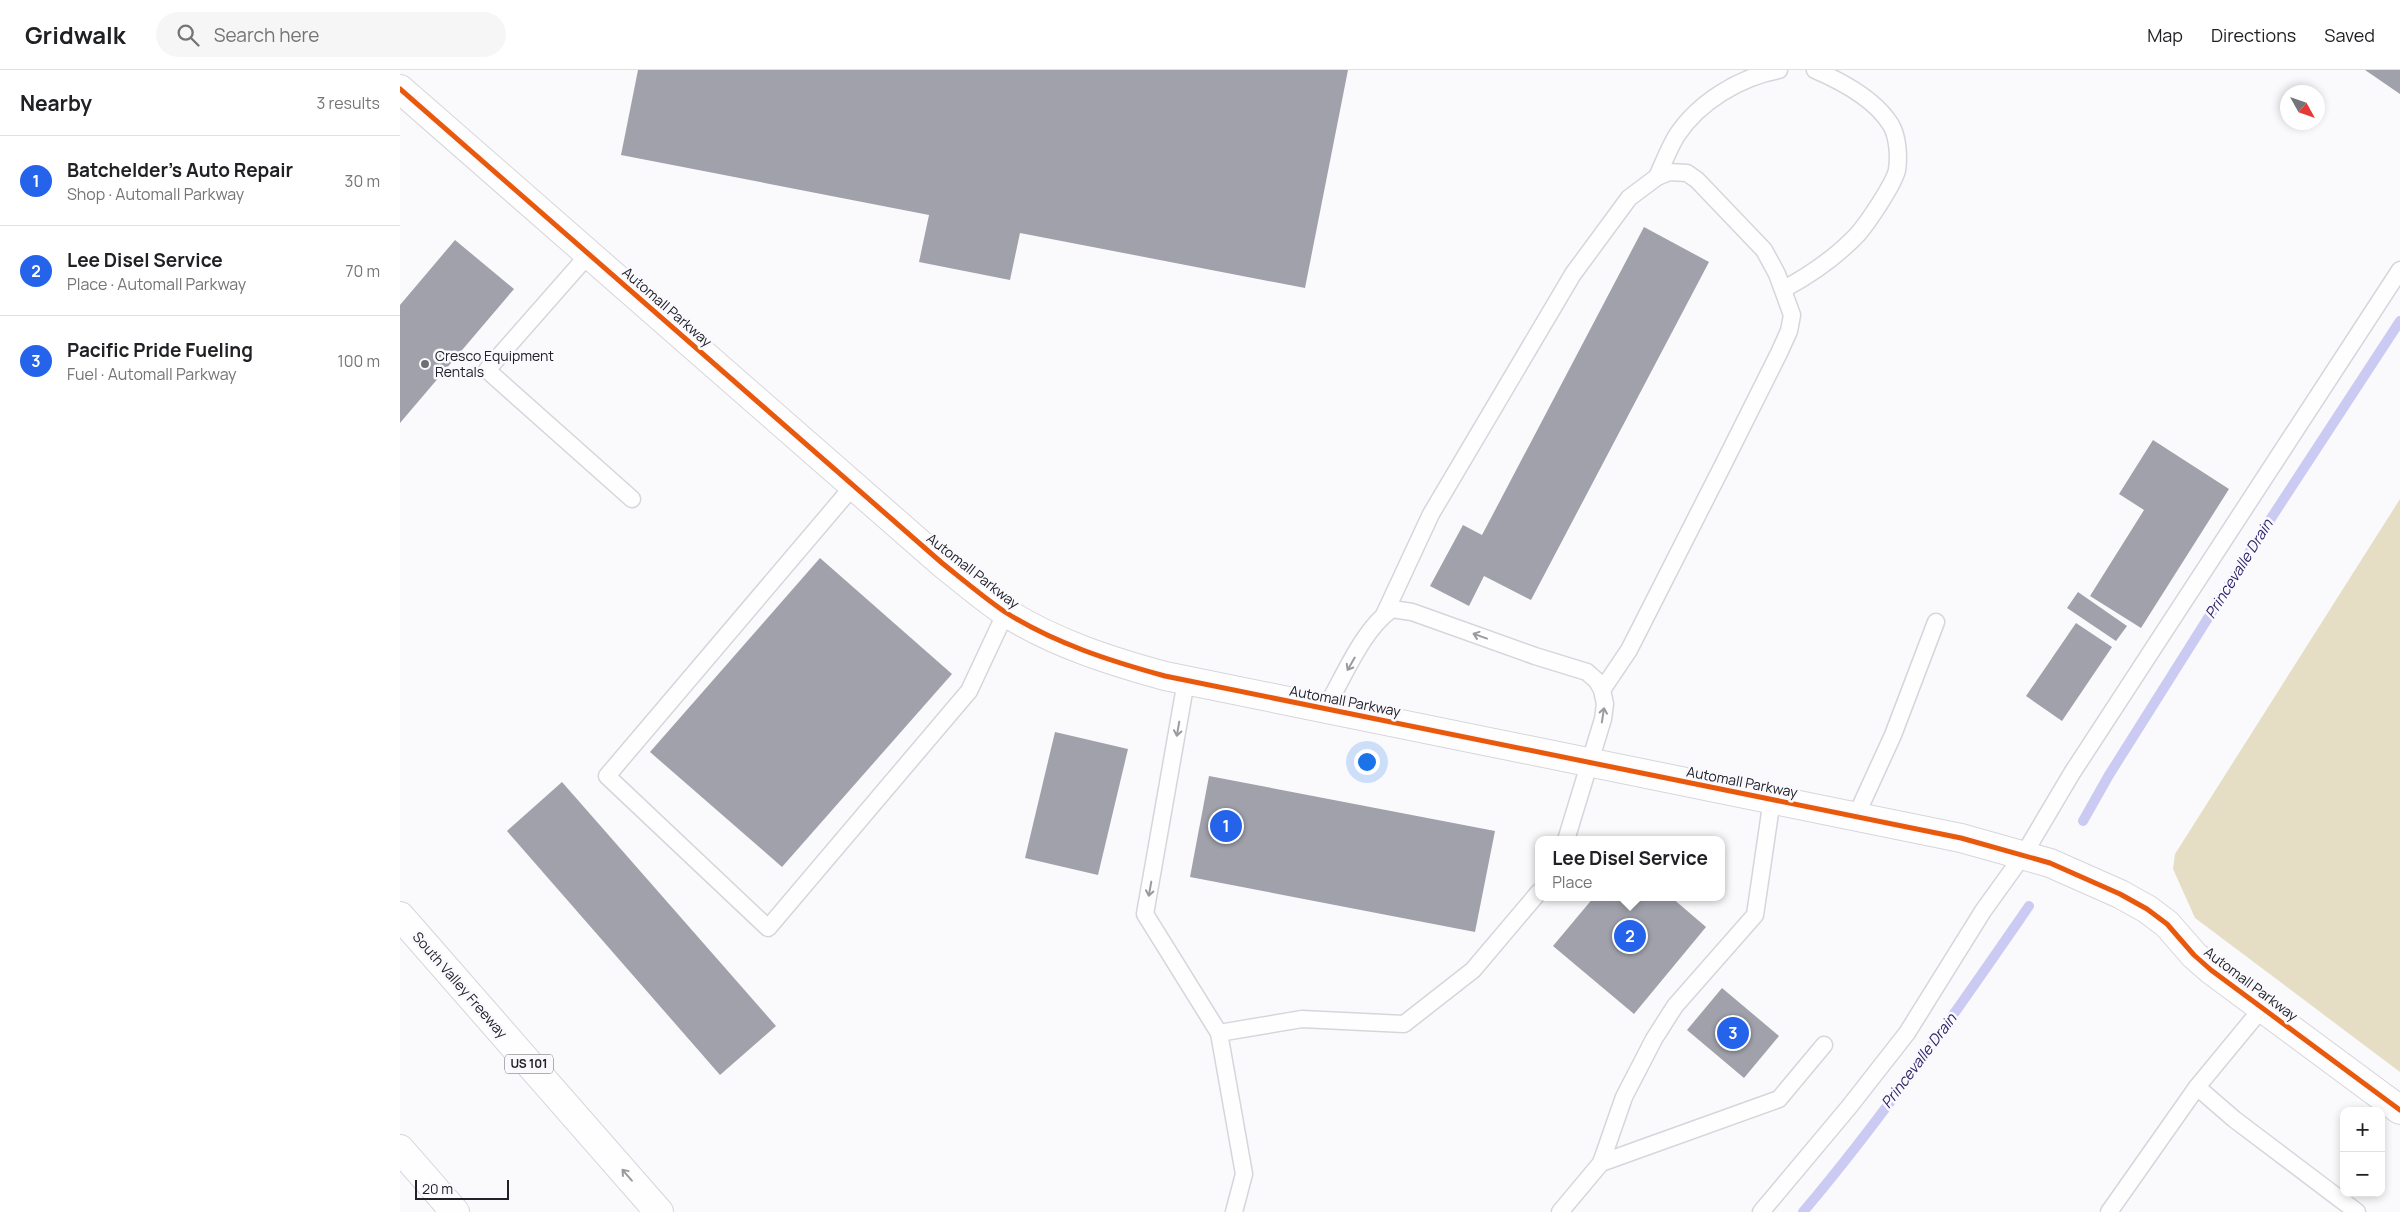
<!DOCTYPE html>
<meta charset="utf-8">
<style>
:root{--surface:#fff;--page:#f6f6f6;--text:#202124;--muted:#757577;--line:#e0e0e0;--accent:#2563eb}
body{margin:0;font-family:Manrope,sans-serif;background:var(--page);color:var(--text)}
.controls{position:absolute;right:15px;bottom:15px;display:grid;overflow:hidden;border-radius:10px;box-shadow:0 2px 8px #0003}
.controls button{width:45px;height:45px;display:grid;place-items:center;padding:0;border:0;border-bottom:1px solid var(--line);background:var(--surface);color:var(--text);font:25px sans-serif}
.compass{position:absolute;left:1880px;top:15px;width:45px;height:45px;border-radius:50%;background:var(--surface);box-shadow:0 2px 8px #0003;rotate:130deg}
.scale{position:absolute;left:15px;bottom:12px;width:94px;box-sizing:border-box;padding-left:5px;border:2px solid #212129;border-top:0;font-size:14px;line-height:18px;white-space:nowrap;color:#212129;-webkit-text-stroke:4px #f9f9fe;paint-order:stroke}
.you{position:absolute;left:966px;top:691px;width:18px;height:18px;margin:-12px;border:4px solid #fff;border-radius:50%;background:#1a73e8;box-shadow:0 0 0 8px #1a73e833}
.badge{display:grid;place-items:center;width:32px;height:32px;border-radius:50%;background:var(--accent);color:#fff;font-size:16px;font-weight:700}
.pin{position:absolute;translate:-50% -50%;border:2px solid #fff;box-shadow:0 1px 5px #0006}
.popup{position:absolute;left:1135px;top:766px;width:190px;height:65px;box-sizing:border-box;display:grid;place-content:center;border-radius:10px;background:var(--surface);filter:drop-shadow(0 1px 4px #0005);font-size:16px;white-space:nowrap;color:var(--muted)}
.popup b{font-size:19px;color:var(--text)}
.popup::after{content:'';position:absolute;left:50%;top:100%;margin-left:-10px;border:10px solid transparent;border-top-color:var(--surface)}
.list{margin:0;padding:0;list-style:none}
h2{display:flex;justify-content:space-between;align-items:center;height:65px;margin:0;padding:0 20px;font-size:21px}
h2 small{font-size:16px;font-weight:400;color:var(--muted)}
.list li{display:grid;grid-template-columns:32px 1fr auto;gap:15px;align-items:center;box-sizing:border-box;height:90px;padding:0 20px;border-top:1px solid var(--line)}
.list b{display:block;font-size:19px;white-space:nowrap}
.list p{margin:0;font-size:16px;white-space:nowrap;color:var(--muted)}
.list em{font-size:16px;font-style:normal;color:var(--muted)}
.icon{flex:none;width:28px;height:28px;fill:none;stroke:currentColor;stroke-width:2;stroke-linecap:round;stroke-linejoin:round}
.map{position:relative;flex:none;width:2000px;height:1142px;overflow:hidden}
header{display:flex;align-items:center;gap:30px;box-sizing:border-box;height:70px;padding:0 25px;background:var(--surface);border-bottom:1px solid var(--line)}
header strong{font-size:24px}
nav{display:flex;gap:28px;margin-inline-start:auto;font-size:18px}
.search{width:350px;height:45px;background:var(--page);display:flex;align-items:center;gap:12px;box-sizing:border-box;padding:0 18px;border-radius:28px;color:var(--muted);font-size:19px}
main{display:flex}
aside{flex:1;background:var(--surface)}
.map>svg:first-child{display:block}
.green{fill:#e5dec4}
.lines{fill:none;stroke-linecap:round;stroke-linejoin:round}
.stream{stroke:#cbcaf3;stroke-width:10}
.building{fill:#a1a1ac}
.service-casing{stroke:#d5d5dc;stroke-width:19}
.minor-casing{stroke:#d5d5dc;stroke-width:30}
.motorway-casing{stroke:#d5d5dc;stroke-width:30}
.service{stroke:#fefeff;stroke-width:16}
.minor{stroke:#fefeff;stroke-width:28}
.motorway{stroke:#fefeff;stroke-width:28}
.cycleway-casing{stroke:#f9f9fe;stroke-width:8}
.cycleway{stroke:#e8590c;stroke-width:5}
.oneway{stroke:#9b9b9f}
.poi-dot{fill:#6d6d73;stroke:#f9f9fe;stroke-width:2}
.labels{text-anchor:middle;stroke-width:5;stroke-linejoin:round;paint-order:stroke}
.shield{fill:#f9f9fe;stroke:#626269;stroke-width:1}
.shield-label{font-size:12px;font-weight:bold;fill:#212129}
.street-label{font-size:14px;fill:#212129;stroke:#f9f9fe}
.poi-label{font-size:14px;fill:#212129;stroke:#f9f9fe;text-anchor:start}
.water-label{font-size:15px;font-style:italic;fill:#2e2265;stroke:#f9f9fe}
</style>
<header>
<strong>Gridwalk</strong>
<div class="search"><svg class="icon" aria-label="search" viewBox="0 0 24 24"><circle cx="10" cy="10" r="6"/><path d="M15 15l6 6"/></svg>Search here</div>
<nav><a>Map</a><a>Directions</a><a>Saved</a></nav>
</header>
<main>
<aside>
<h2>Nearby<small>3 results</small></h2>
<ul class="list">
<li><span class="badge">1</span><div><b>Batchelder's Auto Repair</b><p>Shop · Automall Parkway</p></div><em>30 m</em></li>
<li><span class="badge">2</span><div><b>Lee Disel Service</b><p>Place · Automall Parkway</p></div><em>70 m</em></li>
<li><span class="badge">3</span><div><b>Pacific Pride Fueling</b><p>Fuel · Automall Parkway</p></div><em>100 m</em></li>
</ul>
</aside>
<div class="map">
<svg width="2000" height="1142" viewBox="0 0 2000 1142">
<rect width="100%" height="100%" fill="#fafafd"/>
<polygon class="green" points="2000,429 2000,1002 1795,848 1773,799 1775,784"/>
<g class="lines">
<g class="stream">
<polyline points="1683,751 1709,705 1866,456 2000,251"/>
<path d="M1403,1142C1485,1045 1557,940 1629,836"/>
</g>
</g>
<g class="building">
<polygon points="238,0 948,0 905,218 620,163 610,210 519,192 529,145 221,85"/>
<polygon points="1965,0 2000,0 2000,24"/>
<polygon points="1244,157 1309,192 1131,530 1084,506 1069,536 1030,516 1063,455 1082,465"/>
<polygon points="55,170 114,219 0,353 0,235"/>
<polygon points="1753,370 1829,419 1741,558 1690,526 1744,440 1719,424"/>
<polygon points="420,488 552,604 382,797 250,682"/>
<polygon points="1678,522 1727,556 1716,571 1667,538"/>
<polygon points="1676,553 1712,577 1662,651 1626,626"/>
<polygon points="655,662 728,679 698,805 625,788"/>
<polygon points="809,706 1095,761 1075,862 790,807"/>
<polygon points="162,712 376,956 320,1005 107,761"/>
<polygon points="1194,827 1271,827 1306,857 1234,944 1153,876"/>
<polygon points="1322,918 1379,966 1344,1008 1287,960"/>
</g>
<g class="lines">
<g class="service-casing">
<g id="service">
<path d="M1257,107C1263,94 1269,78 1277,65C1299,32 1340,7 1379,0"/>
<polyline points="189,184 87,300 232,429"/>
<path d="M1384,219C1410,205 1436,187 1457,165C1467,154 1494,114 1497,100C1499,87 1498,67 1491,55C1475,29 1443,12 1415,0"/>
<polyline points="454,415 207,706 368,858 569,621 606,542"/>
<polyline points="984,545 1031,444 1173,204 1229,128 1257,107 1269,102 1287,103 1297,110 1364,180 1377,204 1392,245 1389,261 1379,283 1325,391 1229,580 1202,620"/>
<polyline points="786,611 745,844 819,963"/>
<path d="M925,639C944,607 962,560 992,539L1012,542L1135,586L1187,602L1197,611L1202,620L1205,634L1203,649L1166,770"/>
<polyline points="1456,746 1493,665 1536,552"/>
<polyline points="1863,937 1797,1017 1834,1049 1957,1142"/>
<polyline points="1201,1093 1379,1029 1424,975"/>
<polyline points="834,1142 844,1104 819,963 902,949 1004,954 1073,900 1139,822"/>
<polyline points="1160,1142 1201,1093 1224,1027 1254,969 1275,936 1355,845 1372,729"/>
<polyline points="1361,1142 1449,1037 1507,963 1583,841 1624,784 1672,703 2000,200"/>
<polyline points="1709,1142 1797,1017"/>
</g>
</g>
<g class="minor-casing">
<path id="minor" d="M0,19L542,493C562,509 583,527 605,542C654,573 710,591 765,606L1561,768L1650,793L1720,824L1747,839L1767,854L1794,885L1811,900L2000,1040"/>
</g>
<g class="motorway-casing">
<g id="motorway">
<polyline points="0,846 259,1142"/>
<polyline points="0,1079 55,1142"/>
</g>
</g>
<use href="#service" class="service"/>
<use href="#minor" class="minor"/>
<use href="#motorway" class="motorway"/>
<g class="cycleway-casing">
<path id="cycleway" d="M0,19L542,493C562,509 583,527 605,542C654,573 710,591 765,606L1561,768L1650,793L1720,824L1747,839L1767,854L1794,885L1811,900L2000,1040"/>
</g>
<use href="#cycleway" class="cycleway"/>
</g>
<defs><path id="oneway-shaft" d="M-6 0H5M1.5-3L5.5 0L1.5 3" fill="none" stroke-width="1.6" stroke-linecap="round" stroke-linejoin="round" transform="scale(1.25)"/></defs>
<g class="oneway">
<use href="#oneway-shaft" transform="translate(1080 566) rotate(-160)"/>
<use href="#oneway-shaft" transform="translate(951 594) rotate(120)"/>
<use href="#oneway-shaft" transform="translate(1203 645) rotate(-81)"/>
<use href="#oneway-shaft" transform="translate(778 659) rotate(100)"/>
<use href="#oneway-shaft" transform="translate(750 819) rotate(100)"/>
<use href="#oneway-shaft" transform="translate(227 1105) rotate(-131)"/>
</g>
<circle class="poi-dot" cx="25" cy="294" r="5"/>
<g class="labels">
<rect class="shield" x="105" y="984.5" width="48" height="19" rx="4"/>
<g class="shield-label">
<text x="129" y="998">US 101</text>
</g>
<g class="street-label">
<text transform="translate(267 237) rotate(41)" y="5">Automall Parkway</text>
<text transform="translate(573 501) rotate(38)" y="5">Automall Parkway</text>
<text transform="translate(945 631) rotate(11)" y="5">Automall Parkway</text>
<text transform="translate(1342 712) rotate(11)" y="5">Automall Parkway</text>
<text transform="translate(1851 914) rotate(37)" y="5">Automall Parkway</text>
<text transform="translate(60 915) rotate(49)" y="5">South Valley Freeway</text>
</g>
<g class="poi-label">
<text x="35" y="291">Cresco Equipment<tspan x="35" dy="16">Rentals</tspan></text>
</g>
<g class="water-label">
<text transform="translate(1839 499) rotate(-58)" y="5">Princevalle Drain</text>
<text transform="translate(1519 991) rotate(-53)" y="5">Princevalle Drain</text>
</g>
</g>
</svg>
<div class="controls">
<button>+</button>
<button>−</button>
</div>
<svg class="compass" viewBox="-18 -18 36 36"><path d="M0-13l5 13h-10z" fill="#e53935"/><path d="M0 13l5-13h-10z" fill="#757577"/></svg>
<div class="scale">20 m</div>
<div class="you"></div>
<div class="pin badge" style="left:826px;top:756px">1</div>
<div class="pin badge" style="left:1230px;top:866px">2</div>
<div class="popup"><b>Lee Disel Service</b>Place</div>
<div class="pin badge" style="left:1333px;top:963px">3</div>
</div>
</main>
